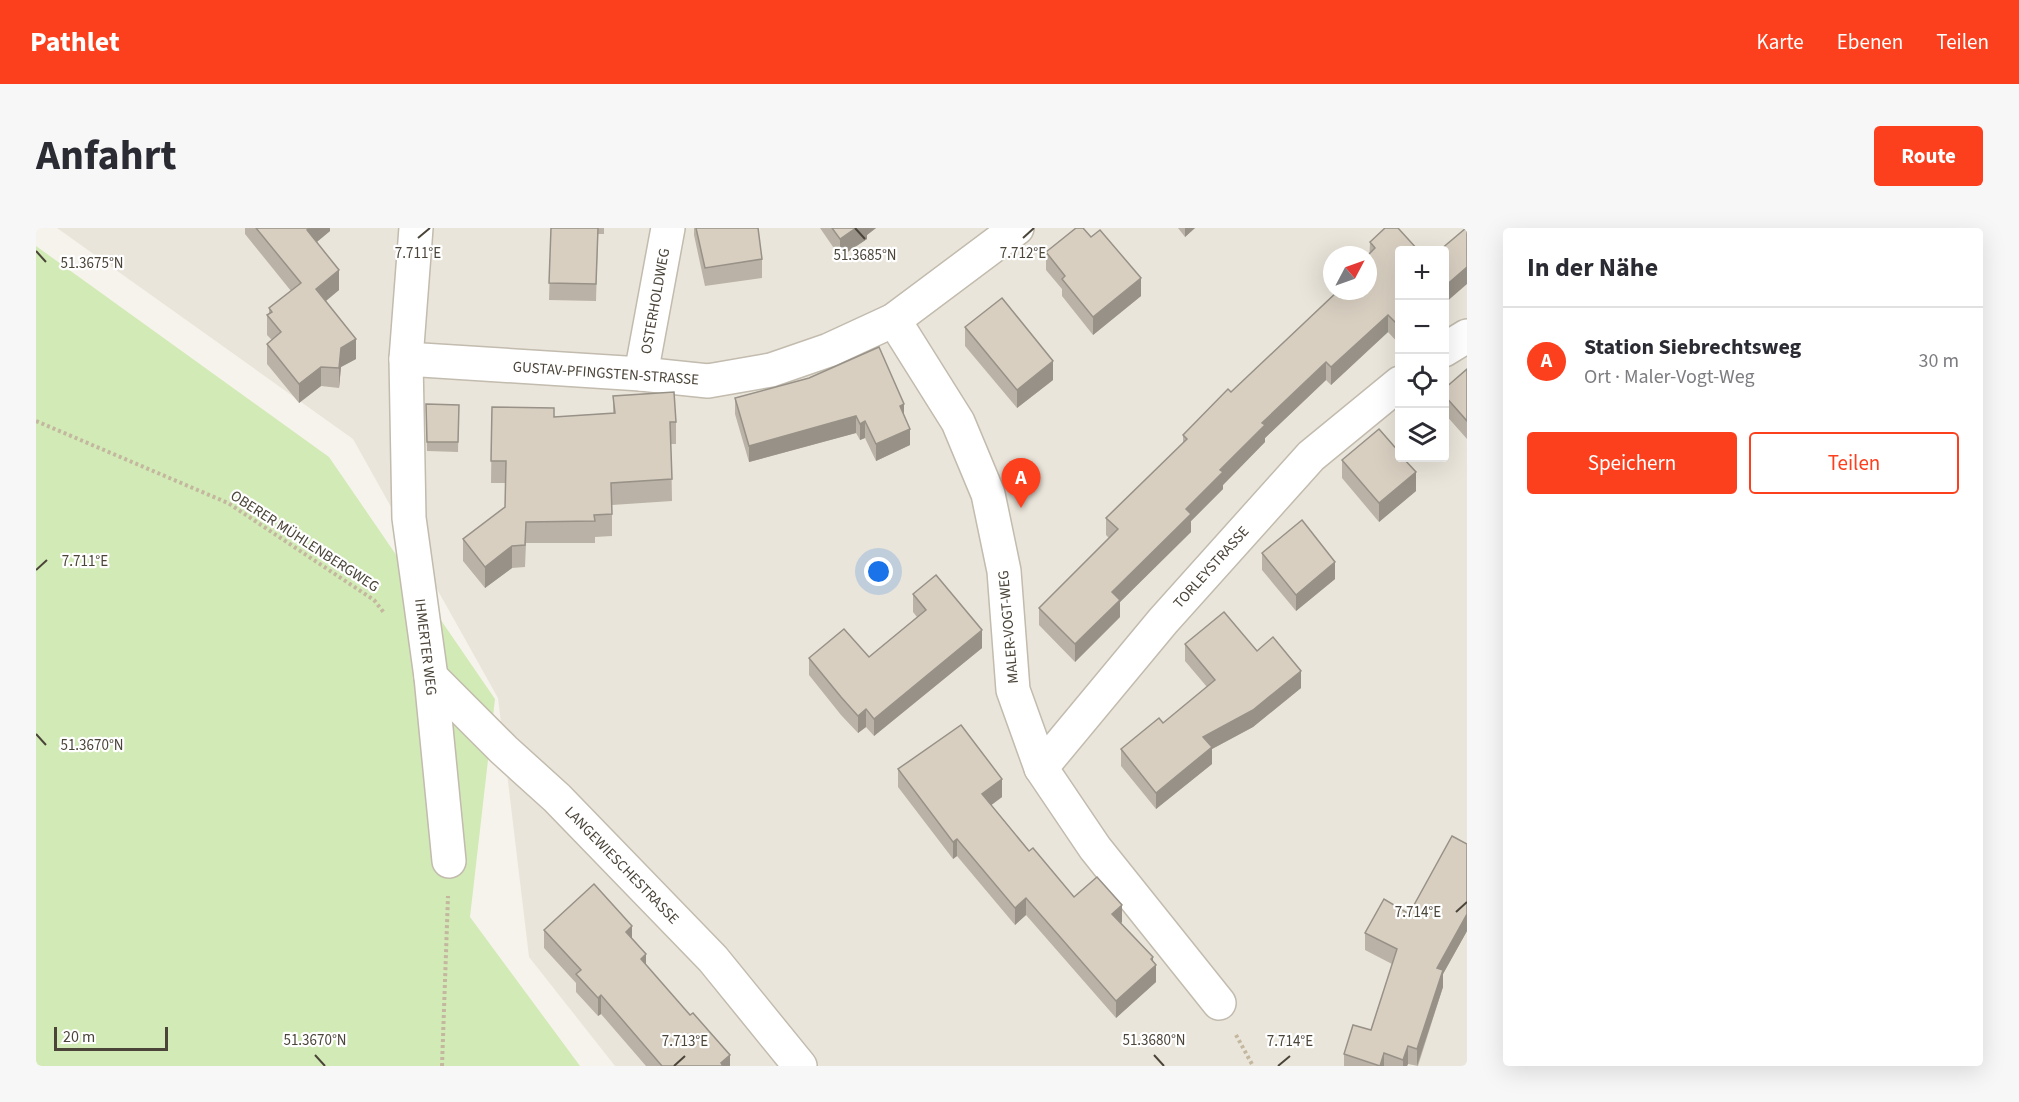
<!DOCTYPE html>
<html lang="de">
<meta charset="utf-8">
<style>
:root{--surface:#fff;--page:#f7f7f7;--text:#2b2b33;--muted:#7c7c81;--line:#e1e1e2;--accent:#fc3f1d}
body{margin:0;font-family:"Source Sans 3",sans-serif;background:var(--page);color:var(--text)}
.controls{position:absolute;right:18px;top:18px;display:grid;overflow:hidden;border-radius:6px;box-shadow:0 6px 24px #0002}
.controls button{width:54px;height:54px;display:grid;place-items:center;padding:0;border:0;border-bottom:2px solid var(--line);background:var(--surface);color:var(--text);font:30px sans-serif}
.compass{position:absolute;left:1287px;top:18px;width:54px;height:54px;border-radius:50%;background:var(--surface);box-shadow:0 6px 24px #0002;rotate:49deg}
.scale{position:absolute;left:18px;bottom:15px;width:114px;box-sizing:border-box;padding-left:6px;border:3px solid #4b4439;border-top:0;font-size:16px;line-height:21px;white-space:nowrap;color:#4b4439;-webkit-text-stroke:4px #fff;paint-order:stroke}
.you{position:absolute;left:843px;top:344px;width:21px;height:21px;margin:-15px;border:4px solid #fff;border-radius:50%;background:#1a73e8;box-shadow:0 0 0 9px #1a73e833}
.badge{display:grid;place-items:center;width:39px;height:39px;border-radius:50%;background:var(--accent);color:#fff;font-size:20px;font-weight:700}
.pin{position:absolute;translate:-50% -50px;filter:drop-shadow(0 2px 3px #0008)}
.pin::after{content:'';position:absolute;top:32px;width:21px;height:18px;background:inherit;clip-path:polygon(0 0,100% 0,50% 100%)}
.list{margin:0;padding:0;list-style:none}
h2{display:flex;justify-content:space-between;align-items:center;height:78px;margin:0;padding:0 24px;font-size:26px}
h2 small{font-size:20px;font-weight:400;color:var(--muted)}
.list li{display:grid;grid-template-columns:39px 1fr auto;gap:18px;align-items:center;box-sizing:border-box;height:108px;padding:0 24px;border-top:2px solid var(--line)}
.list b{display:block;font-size:22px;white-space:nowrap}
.list p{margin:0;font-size:20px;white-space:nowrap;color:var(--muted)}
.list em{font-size:20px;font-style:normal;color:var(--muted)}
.actions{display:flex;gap:12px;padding:18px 24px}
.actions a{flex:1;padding:14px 0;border:2px solid var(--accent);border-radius:6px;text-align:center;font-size:21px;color:var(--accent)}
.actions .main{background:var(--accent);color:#fff}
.icon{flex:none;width:33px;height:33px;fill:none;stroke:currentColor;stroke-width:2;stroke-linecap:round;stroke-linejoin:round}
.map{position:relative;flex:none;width:1431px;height:838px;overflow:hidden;border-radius:6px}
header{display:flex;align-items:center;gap:36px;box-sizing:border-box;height:84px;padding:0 30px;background:var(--accent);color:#fff}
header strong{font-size:28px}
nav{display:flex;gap:33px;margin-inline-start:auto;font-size:21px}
.intro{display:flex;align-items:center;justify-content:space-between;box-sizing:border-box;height:144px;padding:0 36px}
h1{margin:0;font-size:42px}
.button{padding:15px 27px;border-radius:6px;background:var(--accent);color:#fff;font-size:21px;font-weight:700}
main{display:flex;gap:36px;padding:0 36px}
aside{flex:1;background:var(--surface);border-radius:6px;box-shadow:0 6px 24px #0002}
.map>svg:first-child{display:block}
.residential{fill:#eae5da;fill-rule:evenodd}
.green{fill:#d2eab5}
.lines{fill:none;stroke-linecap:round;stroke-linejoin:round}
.minor-casing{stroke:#c2bbae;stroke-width:36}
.path{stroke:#c4b79f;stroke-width:4;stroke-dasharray:3 3;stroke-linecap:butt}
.minor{stroke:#fff;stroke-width:33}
.wall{fill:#bab2a6}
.shaded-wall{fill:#979187}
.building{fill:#d8cfc1;stroke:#979187;stroke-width:1.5}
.ticks{fill:none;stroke:#4b4439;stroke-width:2}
.labels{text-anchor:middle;stroke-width:4.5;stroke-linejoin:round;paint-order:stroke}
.street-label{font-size:15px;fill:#4b4439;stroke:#fff}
.ticks-label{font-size:15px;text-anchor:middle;fill:#4b4439;stroke:#fff;stroke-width:4.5;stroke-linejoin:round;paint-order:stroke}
</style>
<header>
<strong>Pathlet</strong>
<nav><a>Karte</a><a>Ebenen</a><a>Teilen</a></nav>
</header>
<div class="intro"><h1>Anfahrt</h1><a class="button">Route</a></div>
<main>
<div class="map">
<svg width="1431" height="838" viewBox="0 0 1431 838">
<rect width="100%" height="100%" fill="#f6f3ec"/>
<path class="residential" d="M21,0H1431V838H579L493,729L462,470L317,211ZM1364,22H1408V230H1364ZM1296,27H1332V63H1296Z"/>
<polygon class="green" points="0,18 293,229 459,471 434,689 544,838 0,838"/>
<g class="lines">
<g class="minor-casing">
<g id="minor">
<polyline points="380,0 370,131 373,290 395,449 413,633"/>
<polyline points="858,92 922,194 952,266 968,343 977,462 1005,540 1059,620 1183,775"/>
<polyline points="1408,122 1431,108"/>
<polyline points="370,131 605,146 672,153 735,142 793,122 858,92 981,0"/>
<polyline points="605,146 632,0"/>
<polyline points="395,449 468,522 521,570 677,731 764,838"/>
<polyline points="1005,540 1127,393 1275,228 1364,155"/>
</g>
</g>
<g class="path">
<polyline points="0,193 192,275 338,372 349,386"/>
<polyline points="1200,807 1217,838"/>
<polyline points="406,838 412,668"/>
</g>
<use href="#minor" class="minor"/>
</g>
<g class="wall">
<polygon points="209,0 294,0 294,3 281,14 303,62 290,73 320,131 305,139 303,160 285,158 263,175 231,136 231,116 236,112 231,107 231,87 233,86 233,80 255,63 209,6"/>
<polygon points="515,0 568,0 568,6 562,6 560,73 513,72"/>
<polygon points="658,0 722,0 726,31 726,50 669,58 658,7"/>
<polygon points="784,0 840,0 831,7 831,11 804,29"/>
<polygon points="1142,0 1159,0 1149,9"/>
<polygon points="1055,9 1105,68 1057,107 1026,68 1026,61 1010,42 1010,24"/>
<polygon points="1334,14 1364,22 1364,117 1352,104 1295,157 1290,152 1229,210 1229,214 1187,257 1187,261 1155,293 1155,304 1084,374 1084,389 1039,434 1003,397 1003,380 1073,310 1070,307 1070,290 1147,215 1147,207 1195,164 1299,65 1299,63 1332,63"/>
<polygon points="929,99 1017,152 981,180 929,118"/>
<polygon points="1431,141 1431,211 1408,185 1408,161"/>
<polygon points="577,168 640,194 640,216 635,216 636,273 576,277 576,308 559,309 559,315 490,315 489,339 476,340 449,360 427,333 427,311 469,279 470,255 455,255 456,179 518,189 577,185"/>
<polygon points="699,170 868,189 874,217 840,233 829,210 824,212 820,205 713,234 699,186"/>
<polygon points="390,176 423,177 422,224 391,223"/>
<polygon points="1306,232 1380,263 1343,294 1306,250"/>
<polygon points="1226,325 1299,351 1260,383 1226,342"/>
<polygon points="877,366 946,420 838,508 830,499 822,505 805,487 773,447 773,430 833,429 881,389 877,384"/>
<polygon points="1149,416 1221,423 1265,460 1217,499 1176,521 1176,536 1120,581 1085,538 1085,521 1127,495 1171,459 1149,433"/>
<polygon points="862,541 966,569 955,577 993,623 1038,669 1086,694 1085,695 1117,733 1120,754 1080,790 990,687 979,697 921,628 917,631 862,559"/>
<polygon points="1431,616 1431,703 1407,746 1407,759 1382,838 1372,836 1371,838 1308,838 1308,826 1335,802 1356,736 1329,722 1329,705 1373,686"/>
<polygon points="508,702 596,710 610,738 694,838 610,838 565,786 562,788 540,764 540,755 508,720"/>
</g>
<g class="shaded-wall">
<polygon points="274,0 294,0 294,3 271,22 271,2"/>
<polygon points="820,0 840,0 831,7 831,11 804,29 804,11"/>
<polygon points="1149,0 1159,0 1149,9"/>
<polygon points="1431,39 1431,56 1408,76 1408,59"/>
<polygon points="303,42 303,62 280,81 280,61"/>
<polygon points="1105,50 1105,68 1057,107 1057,89"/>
<polygon points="1352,87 1352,104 1295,157 1295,139"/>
<polygon points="320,111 320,131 305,139 303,160 303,140 305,120"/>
<polygon points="1017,133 1017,152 981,180 981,162"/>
<polygon points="1290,134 1290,152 1229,210 1229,214 1187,257 1187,261 1155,293 1155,304 1084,374 1084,389 1039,434 1039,416 1076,364 1226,195"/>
<polygon points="285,139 285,158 263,175 263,156"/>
<polygon points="868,176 868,192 864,178"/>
<polygon points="820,188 820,205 713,234 713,218"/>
<polygon points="829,193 829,210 824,212 824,196"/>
<polygon points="874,201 874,217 840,233 840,216"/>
<polygon points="1380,244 1380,263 1343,294 1343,275"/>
<polygon points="476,318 476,340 449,360 449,339"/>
<polygon points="1299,334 1299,351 1260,383 1260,367"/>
<polygon points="946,402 946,420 838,508 838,491"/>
<polygon points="1265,443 1265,460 1217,499 1176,521 1176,536 1120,581 1120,565 1167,509"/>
<polygon points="830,481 830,499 822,505 822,488"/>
<polygon points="966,551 966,569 946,584 946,566"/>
<polygon points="921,611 921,628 917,631 917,614"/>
<polygon points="990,670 990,687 979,697 979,680"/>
<polygon points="1086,677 1086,694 1076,703 1076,686"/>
<polygon points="1431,686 1431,703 1407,746 1407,759 1381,838 1381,821 1401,740"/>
<polygon points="596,698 596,716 590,704"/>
<polygon points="610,726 610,744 605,731"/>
<polygon points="1117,729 1117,740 1120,737 1120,754 1080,790 1080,773"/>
<polygon points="565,767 565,786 562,788 562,770"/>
<polygon points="1372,818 1372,836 1371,838 1367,838 1367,832"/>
<polygon points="1348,825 1348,838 1344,838"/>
<polygon points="694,827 694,838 685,838 685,835"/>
</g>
<g class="building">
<polygon points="220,0 274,0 271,2 303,42 280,61 320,111 305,120 303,140 285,139 263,156 231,116 245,104 231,87 236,84 233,80 265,55"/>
<polygon points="515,0 562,0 560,56 513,55"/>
<polygon points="660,0 722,0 726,31 669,40"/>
<polygon points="796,0 820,0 804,11"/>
<polygon points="1040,0 1047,0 1055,9 1064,2 1105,50 1057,89 1026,51 1029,48 1010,24"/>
<polygon points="1349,0 1362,0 1382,22 1364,22 1364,99 1352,87 1295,139 1290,134 1226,195 1229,197 1184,242 1187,244 1150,281 1155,286 1076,364 1084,372 1039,416 1003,380 1082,301 1070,290 1151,211 1147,207 1192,161 1195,164 1302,63 1332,63 1332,27 1339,20 1334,14"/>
<polygon points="1430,0 1431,0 1431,39 1408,59 1408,22 1404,22"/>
<polygon points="966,70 1017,133 981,162 929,99"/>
<polygon points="843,119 868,176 864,178 874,201 840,216 829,193 824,196 820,188 713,218 699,170 773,150"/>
<polygon points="1431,141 1431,193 1408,167 1408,161"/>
<polygon points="638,164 640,194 634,194 636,251 575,255 576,286 558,287 559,293 490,294 489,317 476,318 449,339 427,311 469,279 470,233 455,233 456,179 518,180 518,189 579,185 577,168"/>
<polygon points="390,176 423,177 422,214 391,214"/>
<polygon points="1343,201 1364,225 1364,230 1367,230 1380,244 1343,275 1306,232"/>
<polygon points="1266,292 1299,334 1260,367 1226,325"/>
<polygon points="900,347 946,402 838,491 830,481 822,488 805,469 773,430 808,401 833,429 890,382 877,366"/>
<polygon points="1188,384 1221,423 1237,409 1265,443 1217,482 1167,509 1176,519 1120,565 1085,521 1123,490 1127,495 1179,452 1149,416"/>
<polygon points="925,497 966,551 946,566 993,623 997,620 1038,669 1061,649 1086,677 1076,686 1117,729 1115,731 1120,737 1080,773 990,670 979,680 921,611 917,614 862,541"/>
<polygon points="1416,608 1431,616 1431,686 1401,740 1407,742 1381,821 1372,818 1367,832 1348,825 1344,838 1308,826 1317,797 1335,802 1361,721 1329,705 1348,671 1373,686"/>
<polygon points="558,656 596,698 590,704 610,726 605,731 654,787 657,785 694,827 685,835 687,838 626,838 565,767 562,770 540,746 545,742 508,702"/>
</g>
<path class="ticks" d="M819,0L829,11M382,10L394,0M987,10L998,0M0,23L10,34M0,342L11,332M0,506L10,517M1420,684L1431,674M279,827L289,838M1118,827L1128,838M638,838L649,828M1242,838L1254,828"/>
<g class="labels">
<g class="street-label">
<text transform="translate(619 73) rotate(-80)" y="5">OSTERHOLDWEG</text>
<text transform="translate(570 145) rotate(4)" y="5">GUSTAV-PFINGSTEN-STRASSE</text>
<text transform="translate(269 313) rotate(33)" y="5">OBERER MÜHLENBERGWEG</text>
<text transform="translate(1175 339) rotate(-48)" y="5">TORLEYSTRASSE</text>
<text transform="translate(972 399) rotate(-95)" y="5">MALER-VOGT-WEG</text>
<text transform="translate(390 419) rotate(83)" y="5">IHMERTER WEG</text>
<text transform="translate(586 637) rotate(46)" y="5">LANGEWIESCHESTRASSE</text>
</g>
</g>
<g class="ticks-label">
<text x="382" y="30">7.711°E</text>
<text x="987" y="30">7.712°E</text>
<text x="829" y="32">51.3685°N</text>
<text x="56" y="40">51.3675°N</text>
<text x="49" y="338">7.711°E</text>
<text x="56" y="522">51.3670°N</text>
<text x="1382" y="689">7.714°E</text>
<text x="279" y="817">51.3670°N</text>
<text x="1118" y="817">51.3680°N</text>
<text x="649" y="818">7.713°E</text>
<text x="1254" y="818">7.714°E</text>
</g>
</svg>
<div class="controls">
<button>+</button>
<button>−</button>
<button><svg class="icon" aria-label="locate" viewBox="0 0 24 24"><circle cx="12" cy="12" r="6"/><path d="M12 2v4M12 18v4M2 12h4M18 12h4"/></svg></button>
<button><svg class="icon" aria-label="layers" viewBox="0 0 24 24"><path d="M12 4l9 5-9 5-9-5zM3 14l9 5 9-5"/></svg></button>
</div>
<svg class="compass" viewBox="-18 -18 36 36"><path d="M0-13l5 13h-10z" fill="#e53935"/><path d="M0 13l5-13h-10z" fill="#7c7c81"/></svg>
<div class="scale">20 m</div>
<div class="you"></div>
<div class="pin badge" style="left:985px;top:280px">A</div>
</div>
<aside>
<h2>In der Nähe<small></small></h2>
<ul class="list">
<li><span class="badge">A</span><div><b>Station Siebrechtsweg</b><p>Ort · Maler-Vogt-Weg</p></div><em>30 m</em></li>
</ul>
<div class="actions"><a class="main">Speichern</a><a>Teilen</a></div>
</aside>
</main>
